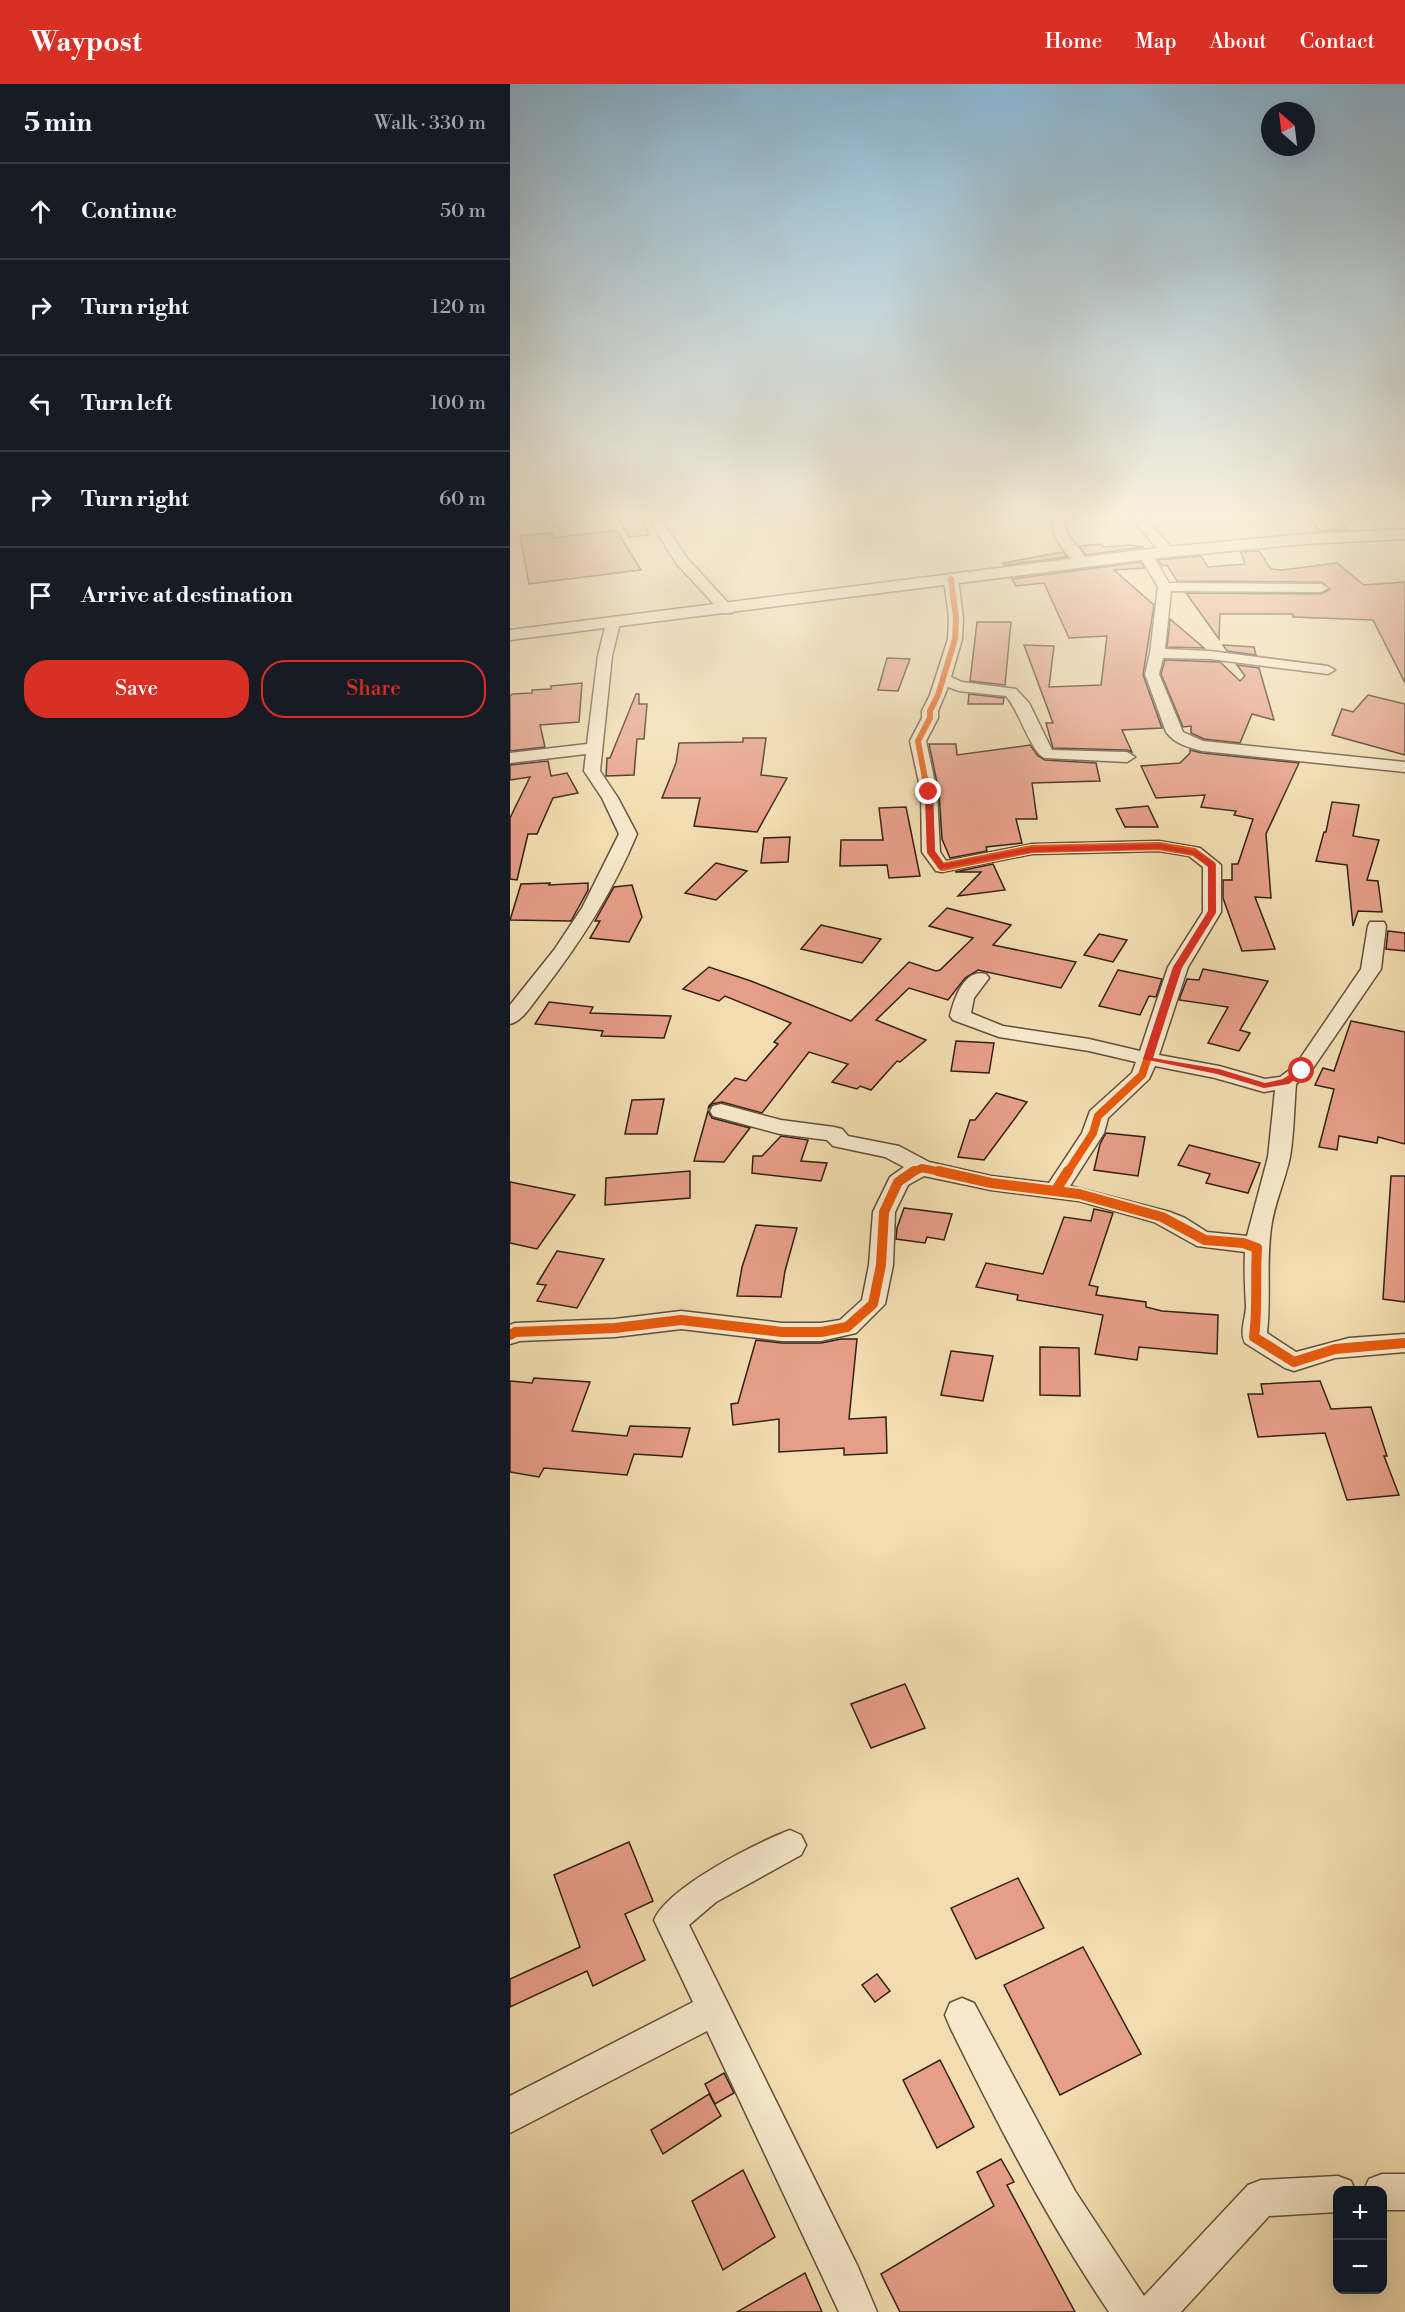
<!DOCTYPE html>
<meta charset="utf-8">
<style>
:root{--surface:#171b24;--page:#20242c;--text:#f1f3f6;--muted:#9ea1a6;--line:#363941;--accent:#d93025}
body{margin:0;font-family:"Libre Bodoni",serif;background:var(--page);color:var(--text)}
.controls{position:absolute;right:18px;bottom:18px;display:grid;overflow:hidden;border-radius:12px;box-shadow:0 6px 24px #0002}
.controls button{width:54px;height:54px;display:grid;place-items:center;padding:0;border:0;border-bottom:2px solid var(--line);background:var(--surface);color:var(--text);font:30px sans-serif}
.compass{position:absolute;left:751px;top:18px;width:54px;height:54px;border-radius:50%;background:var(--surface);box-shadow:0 6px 24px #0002;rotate:332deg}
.stop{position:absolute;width:18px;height:18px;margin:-14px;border:4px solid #d93025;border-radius:50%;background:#fff}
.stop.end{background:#d93025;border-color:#fff;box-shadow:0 2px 6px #0008}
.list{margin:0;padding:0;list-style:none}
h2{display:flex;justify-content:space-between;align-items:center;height:78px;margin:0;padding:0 24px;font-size:26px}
h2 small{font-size:20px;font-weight:400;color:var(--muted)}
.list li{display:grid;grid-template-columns:39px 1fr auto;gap:18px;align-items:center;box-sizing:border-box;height:96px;padding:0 24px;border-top:2px solid var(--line)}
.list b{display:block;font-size:22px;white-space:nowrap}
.list em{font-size:20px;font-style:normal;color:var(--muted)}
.actions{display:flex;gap:12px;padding:18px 24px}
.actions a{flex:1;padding:14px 0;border:2px solid var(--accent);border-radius:24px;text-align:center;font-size:21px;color:var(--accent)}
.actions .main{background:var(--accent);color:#fff}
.icon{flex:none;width:33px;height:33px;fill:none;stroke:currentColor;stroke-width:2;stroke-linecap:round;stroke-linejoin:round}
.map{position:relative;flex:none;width:895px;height:2228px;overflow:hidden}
header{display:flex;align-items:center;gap:36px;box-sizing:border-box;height:84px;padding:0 30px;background:var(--accent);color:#fff}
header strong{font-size:28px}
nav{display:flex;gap:33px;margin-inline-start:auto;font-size:21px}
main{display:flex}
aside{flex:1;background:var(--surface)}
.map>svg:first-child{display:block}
.building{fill:#e79e88;stroke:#312115;stroke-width:1.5}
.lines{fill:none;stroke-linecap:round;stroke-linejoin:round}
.minor-casing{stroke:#61503c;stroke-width:3}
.tertiary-casing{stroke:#61503c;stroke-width:3}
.minor{fill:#f7e9cc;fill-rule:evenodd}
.tertiary{fill:#f7e9cc;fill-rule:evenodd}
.cycleway-far2-casing{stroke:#f7e9cc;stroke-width:8}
.cycleway-far1-casing{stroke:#f7e9cc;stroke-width:10}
.cycleway-casing{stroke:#f7e9cc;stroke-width:14}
.cycleway-far2{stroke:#e8590c;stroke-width:6}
.cycleway-far1{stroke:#e8590c;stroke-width:8}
.cycleway{stroke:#e8590c;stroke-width:10}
.route{fill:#d93025}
</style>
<header>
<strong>Waypost</strong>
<nav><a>Home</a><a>Map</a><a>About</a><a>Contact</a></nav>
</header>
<main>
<aside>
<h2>5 min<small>Walk · 330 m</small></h2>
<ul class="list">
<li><svg class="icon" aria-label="ahead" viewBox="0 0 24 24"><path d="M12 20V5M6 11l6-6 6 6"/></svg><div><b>Continue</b></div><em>50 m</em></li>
<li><svg class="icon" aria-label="right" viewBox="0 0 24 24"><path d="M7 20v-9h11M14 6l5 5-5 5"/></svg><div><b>Turn right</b></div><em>120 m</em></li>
<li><svg class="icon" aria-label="left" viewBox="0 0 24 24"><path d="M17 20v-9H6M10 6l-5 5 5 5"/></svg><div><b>Turn left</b></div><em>100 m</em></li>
<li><svg class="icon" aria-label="right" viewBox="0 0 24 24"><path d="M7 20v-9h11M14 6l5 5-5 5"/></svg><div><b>Turn right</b></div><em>60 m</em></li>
<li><svg class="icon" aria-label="arrive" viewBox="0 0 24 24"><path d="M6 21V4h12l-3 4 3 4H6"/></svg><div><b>Arrive at destination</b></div></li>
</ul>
<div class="actions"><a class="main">Save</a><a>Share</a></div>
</aside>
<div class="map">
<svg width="895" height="2228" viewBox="0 0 895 2228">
<rect width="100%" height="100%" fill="#f2ddb0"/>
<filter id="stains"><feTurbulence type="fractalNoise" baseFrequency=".00333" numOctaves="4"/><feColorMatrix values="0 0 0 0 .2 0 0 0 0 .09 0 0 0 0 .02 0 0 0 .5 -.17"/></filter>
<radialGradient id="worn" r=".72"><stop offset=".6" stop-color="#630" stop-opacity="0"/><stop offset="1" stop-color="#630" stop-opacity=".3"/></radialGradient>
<g class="building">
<polygon points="107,432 132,432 139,451 119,453"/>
<polygon points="798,432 828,432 838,446 809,447"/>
<polygon points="106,446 131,486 19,500 10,452 42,449 43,454"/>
<polygon points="591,460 594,463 620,461 634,463 576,471 569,462"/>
<polygon points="749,467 761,485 772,486 827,479 854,501 895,498 895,599 863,536 783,533 783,530 710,530 709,555 676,509 811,510 820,505 812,498 667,497 657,481 652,482 648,476 691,472 698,483 735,480 731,468"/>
<polygon points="553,468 557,473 494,481 493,479"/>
<polygon points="631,478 634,484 604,486 644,521 633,591 652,644 612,646 622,668 617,666 543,664 536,639 543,639 514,561 544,562 539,603 591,601 597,552 559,554 534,499 506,502 502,495"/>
<polygon points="660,535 694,564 657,563"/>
<polygon points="467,538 501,538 495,601 460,597"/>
<polygon points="713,561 744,563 746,571 717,567"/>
<polygon points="377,574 400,575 388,607 368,606"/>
<polygon points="655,576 710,578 730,597 735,592 727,581 749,584 764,636 742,630 730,659 694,655 681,649 681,642 673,643 651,590"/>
<polygon points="72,599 69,638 30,641 35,663 0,667 0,612 2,610 22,609 22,606 41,605 41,602"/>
<polygon points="126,610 129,610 129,620 137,620 134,655 127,655 124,691 96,692 97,674 100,674"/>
<polygon points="459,610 494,614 493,620 458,620"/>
<polygon points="858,611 895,620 895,671 822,651 832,625 843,628"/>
<polygon points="233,654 256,654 251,691 277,694 247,748 184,742 190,714 152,714 166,679 169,659 233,658"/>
<polygon points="419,660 446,660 447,671 520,661 528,672 535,676 586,679 590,697 522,699 527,735 506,735 512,759 476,763 477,767 440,774 432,755 429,708"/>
<polygon points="680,666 692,669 789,679 756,750 761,814 745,813 765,865 732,867 713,814 713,796 722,796 722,780 728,780 743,735 724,731 726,727 691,723 695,711 646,714 631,682 670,679 680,669"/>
<polygon points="38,677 41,692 57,689 68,709 43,714 27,750 18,750 7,796 0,795 0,734 20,693 0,696 0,681"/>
<polygon points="822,718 849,721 843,752 869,756 857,796 868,797 872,828 848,827 843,842 837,781 806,777 814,748 816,748"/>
<polygon points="638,722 648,743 615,743 606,725"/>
<polygon points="396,723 410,792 379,794 377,781 330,782 331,756 373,756 369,724"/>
<polygon points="280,753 278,778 251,779 254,754"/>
<polygon points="206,779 237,787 206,816 175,809"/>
<polygon points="483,780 495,806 448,812 471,788 445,788"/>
<polygon points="40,799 39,801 78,799 78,806 61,837 0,836 11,800"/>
<polygon points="122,801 132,833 119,858 80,854 90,837 85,837 104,803"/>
<polygon points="437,824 501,841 483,861 566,878 551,904 468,886 455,894 438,916 399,904 366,936 416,956 390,978 387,977 361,1006 350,1002 347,1005 322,998 338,980 299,968 252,1029 212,1018 202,1020 198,1025 199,1022 225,994 236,997 268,960 264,958 281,939 215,912 209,917 173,905 199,883 241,897 341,937 399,878 426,887 430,886 463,854 419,842"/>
<polygon points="311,841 371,855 352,879 291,865"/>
<polygon points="878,847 895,849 895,867 876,865"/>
<polygon points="589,850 617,856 603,878 574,871"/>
<polygon points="693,885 758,897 730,946 740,949 729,967 698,959 718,923 669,916 677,895 689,896"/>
<polygon points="608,886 652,895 646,913 639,912 630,931 589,922"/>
<polygon points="39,918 83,923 80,929 161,932 154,954 91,952 93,947 25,940"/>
<polygon points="841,937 895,948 895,1060 868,1053 867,1059 829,1052 827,1066 809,1063 824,1005 805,1001 813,984 824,987"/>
<polygon points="446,957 484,959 479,989 441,987"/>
<polygon points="486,1009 517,1018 474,1076 448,1073 460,1036 465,1036"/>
<polygon points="154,1015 147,1050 115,1050 122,1016"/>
<polygon points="198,1027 202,1034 240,1044 214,1078 184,1077"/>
<polygon points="596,1049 635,1053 628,1092 584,1086 590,1060"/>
<polygon points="271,1052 298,1056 291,1077 317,1079 311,1097 242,1089 243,1072 252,1072"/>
<polygon points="679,1061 750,1079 738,1109 696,1099 700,1090 668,1081"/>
<polygon points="180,1087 180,1114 95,1121 96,1094"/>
<polygon points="881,1092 895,1092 895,1218 873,1215"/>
<polygon points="0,1098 65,1111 27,1165 0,1159"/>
<polygon points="394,1124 442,1130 434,1156 417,1153 415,1159 386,1155 387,1144"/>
<polygon points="584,1125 603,1129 579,1201 588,1203 586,1211 636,1218 636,1223 652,1227 708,1231 707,1270 629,1263 627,1276 585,1270 593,1231 507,1216 508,1211 466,1203 476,1179 533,1190 554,1133 581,1137"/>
<polygon points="246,1141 287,1144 275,1187 271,1213 227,1212 232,1183"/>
<polygon points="47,1167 94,1175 67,1224 27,1217 36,1201 27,1200"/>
<polygon points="331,1255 347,1255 339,1335 376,1333 377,1369 334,1371 334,1364 269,1368 269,1335 223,1341 221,1320 228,1319 246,1256 272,1259 311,1259"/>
<polygon points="530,1263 569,1264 570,1312 530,1311"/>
<polygon points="441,1267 483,1272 473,1317 431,1311"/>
<polygon points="24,1294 80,1298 62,1347 117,1352 120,1342 180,1344 172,1373 124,1370 117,1391 34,1384 29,1393 0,1388 0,1297 22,1299"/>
<polygon points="810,1297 821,1325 861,1323 877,1372 874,1372 889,1411 837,1416 815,1349 748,1353 738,1310 753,1310 751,1300"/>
<polygon points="395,1600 415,1644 361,1664 341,1620"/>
<polygon points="119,1758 143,1817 115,1830 135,1876 83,1902 77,1887 0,1923 0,1895 70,1863 44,1791"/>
<polygon points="508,1794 534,1844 466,1875 441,1824"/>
<polygon points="573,1863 631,1970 550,2011 494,1901"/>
<polygon points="367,1890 380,1907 365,1918 352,1901"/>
<polygon points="430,1976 464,2043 427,2064 393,1996"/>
<polygon points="214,1989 224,2009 205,2020 195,2000"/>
<polygon points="199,2010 211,2032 153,2070 141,2046"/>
<polygon points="491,2075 504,2098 497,2101 565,2228 390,2228 371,2190 484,2122 467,2088"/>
<polygon points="233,2086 265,2153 213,2186 182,2117"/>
<polygon points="295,2189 312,2228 227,2228"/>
</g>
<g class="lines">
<g class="minor-casing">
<g id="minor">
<polygon points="137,432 149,432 176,473 222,523 224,526 222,529 212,529 166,479"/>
<path d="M541,432H553L558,451L579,478L577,481H567C554,467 541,452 541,432Z"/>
<polygon points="619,432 632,432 663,465 665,468 663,471 653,471"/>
<path d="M636,467L641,468L659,499L811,500L818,504L811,508L661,507L655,565L700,567L818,582L825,586L818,590L700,575L653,574L649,590L673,648L693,657L895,678V688L692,667C678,663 665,660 656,648L635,590L640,569L648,503L629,471Z"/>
<path d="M441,491L448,495L453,534L452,555L441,593L452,598L506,605L519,619L542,666L617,668L625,673L617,678L535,674C521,669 509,626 496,612L449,607L438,603L428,627V634L416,657L427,708L430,768L436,777L522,760L649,757L690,764L711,781V828L678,883L649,971L709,982L755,995L770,993L785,982L851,885L858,842L860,838H874L876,842L871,885L799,990L786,1000C784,1024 784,1050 780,1073C775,1097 764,1120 761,1144C756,1180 761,1214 757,1249L786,1268L839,1254L895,1250V1268L825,1274L784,1287L775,1284L735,1259C729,1248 736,1234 736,1222C735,1203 734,1187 735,1168L687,1162L644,1138L569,1117L481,1106L414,1092L398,1101L385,1128L383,1181L375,1220L346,1249L311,1257H272L171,1245L105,1253L10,1257L0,1260V1241L5,1239L105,1235L171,1227L272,1239H311L330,1236L352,1216L359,1181L363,1128L380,1093L394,1083L375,1073L323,1062L317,1056L270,1050L203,1032L200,1027L203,1022L211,1020L271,1036L324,1043L332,1045L338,1052L389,1062L419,1078L481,1092L539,1099L572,1049L580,1027L622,989L626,978L579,967L489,953L443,936L440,932C444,915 454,884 476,890L479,894L464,914L461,929L493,942L579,955L630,967L658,883L693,828V783L679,772L649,767L522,770L432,788L426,787L412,768L411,708L400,657L412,634V627L420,611L438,555L439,534L434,495ZM645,982L705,994L754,1008L765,1006L758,1073L737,1152L697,1148L675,1134L660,1128L560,1102L594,1049L598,1034L639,995Z"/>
<path d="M103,535L110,539L102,572L90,687L108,714L127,750C103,808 70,859 32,908C23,919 13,937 0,940V921L44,866L72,824L109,750L92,714L74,687L76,670L0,679V669L77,660L88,572L96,539Z"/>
<path d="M280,1746L291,1751L296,1761L291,1771L206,1818L179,1841L348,2183L367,2228H329L197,1947L0,2049V2012L183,1918L144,1836C158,1803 246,1759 280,1746Z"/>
<path d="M452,1914L464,1919L565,2107L634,2212L738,2101L751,2096L828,2092L841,2097L845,2106H828V2128L759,2132L671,2228H599C538,2138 488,2041 440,1943L435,1931L440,1919Z"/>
<polygon points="872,2090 895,2090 895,2126 872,2126 872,2106 854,2106 859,2095"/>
</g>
</g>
<g class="tertiary-casing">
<polygon id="tertiary" points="895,445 895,455 795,460 647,474 0,556 0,546 647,464 795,450"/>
</g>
<use href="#minor" class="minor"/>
<use href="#tertiary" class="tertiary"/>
<g class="cycleway-far2-casing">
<polyline id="cycleway-far2" points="419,716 408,657 420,634 420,627 428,611 445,555 446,534 441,495"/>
</g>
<g class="cycleway-far1-casing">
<g id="cycleway-far1">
<polyline points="419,714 421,768 432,783 522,765 649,762 684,768 702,781 702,828 668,883 632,991 588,1032 583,1049 557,1089"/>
<polyline points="401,1089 412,1084 435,1089"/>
</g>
</g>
<g class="cycleway-casing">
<g id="cycleway">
<path d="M428,1087L481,1099L569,1110L652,1133L695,1156L733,1159L747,1164C745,1194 748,1223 744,1253L784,1278L825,1265L895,1259"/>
<polyline points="546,1106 558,1087"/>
<polyline points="0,1251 5,1248 105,1244 171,1236 272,1248 311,1248 337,1243 363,1220 371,1181 374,1128 388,1098 404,1087"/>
</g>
</g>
<use href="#cycleway-far2" class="cycleway-far2"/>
<use href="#cycleway-far1" class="cycleway-far1"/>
<use href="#cycleway" class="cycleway"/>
</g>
<linearGradient id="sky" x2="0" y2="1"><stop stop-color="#8ab6d3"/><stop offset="0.58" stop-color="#f9f0db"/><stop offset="1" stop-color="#f9f0db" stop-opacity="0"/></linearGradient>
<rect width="895" height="744" fill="url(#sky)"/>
<polygon class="route" points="419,706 423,708 425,768 434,780 522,763 650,760 687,767 705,779 706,828 672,883 643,974 709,985 755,999 773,995 788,985 795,985 795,988 779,1000 754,1004 707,990 633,975 663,883 698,828 698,782 682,770 650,765 522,768 430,785 417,768 415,708"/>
<rect width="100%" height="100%" filter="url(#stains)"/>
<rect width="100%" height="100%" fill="url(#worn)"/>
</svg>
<div class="controls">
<button>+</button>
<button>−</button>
</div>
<svg class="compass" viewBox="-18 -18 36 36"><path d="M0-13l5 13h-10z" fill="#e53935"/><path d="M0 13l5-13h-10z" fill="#9ea1a6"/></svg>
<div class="stop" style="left:792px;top:987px"></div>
<div class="stop end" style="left:419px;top:708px"></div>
</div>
</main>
